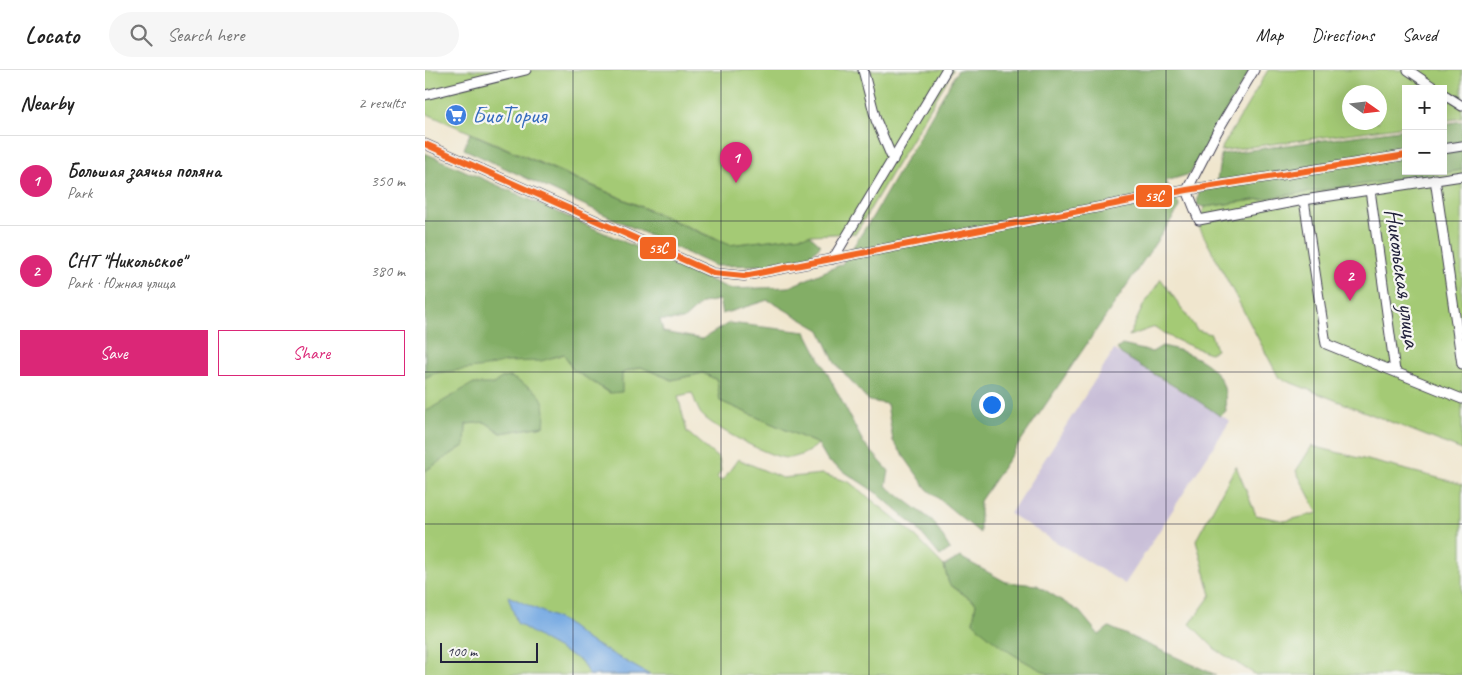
<!DOCTYPE html>
<meta charset="utf-8">
<style>
:root{--surface:#fff;--page:#f6f6f6;--text:#222;--muted:#767676;--line:#e0e0e0;--accent:#db2777}
body{margin:0;font-family:Caveat,sans-serif;background:var(--page);color:var(--text)}
.controls{position:absolute;right:15px;top:15px;display:grid;overflow:hidden;border-radius:0px;box-shadow:0 5px 20px #0002}
.controls button{width:45px;height:45px;display:grid;place-items:center;padding:0;border:0;border-bottom:1px solid var(--line);background:var(--surface);color:var(--text);font:25px sans-serif}
.compass{position:absolute;left:917px;top:15px;width:45px;height:45px;border-radius:50%;background:var(--surface);box-shadow:0 5px 20px #0002;rotate:104deg}
.scale{position:absolute;left:15px;bottom:12px;width:98px;box-sizing:border-box;padding-left:5px;border:2px solid #22223b;border-top:0;font-size:14px;line-height:18px;white-space:nowrap;color:#22223b;-webkit-text-stroke:4px #f6f6f2;paint-order:stroke}
.you{position:absolute;left:566px;top:334px;width:18px;height:18px;margin:-12px;border:4px solid #fff;border-radius:50%;background:#1a73e8;box-shadow:0 0 0 8px #1a73e833}
.badge{display:grid;place-items:center;width:32px;height:32px;border-radius:50%;background:var(--accent);color:#fff;font-size:16px;font-weight:700}
.pin{position:absolute;translate:-50% -41px;filter:drop-shadow(0 1px 2px #0008)}
.pin::after{content:'';position:absolute;top:26px;width:18px;height:15px;background:inherit;clip-path:polygon(0 0,100% 0,50% 100%)}
.list{margin:0;padding:0;list-style:none}
h2{display:flex;justify-content:space-between;align-items:center;height:65px;margin:0;padding:0 20px;font-size:21px}
h2 small{font-size:16px;font-weight:400;color:var(--muted)}
.list li{display:grid;grid-template-columns:32px 1fr auto;gap:15px;align-items:center;box-sizing:border-box;height:90px;padding:0 20px;border-top:1px solid var(--line)}
.list b{display:block;font-size:19px;white-space:nowrap}
.list p{margin:0;font-size:16px;white-space:nowrap;color:var(--muted)}
.list em{font-size:16px;font-style:normal;color:var(--muted)}
.actions{display:flex;gap:10px;padding:15px 20px}
.actions a{flex:1;padding:11px 0;border:1px solid var(--accent);border-radius:0px;text-align:center;font-size:18px;color:var(--accent)}
.actions .main{background:var(--accent);color:#fff}
.icon{flex:none;width:28px;height:28px;fill:none;stroke:currentColor;stroke-width:2;stroke-linecap:round;stroke-linejoin:round}
.map{position:relative;flex:none;width:1037px;height:605px;overflow:hidden}
header{display:flex;align-items:center;gap:30px;box-sizing:border-box;height:70px;padding:0 25px;background:var(--surface);border-bottom:1px solid var(--line)}
header strong{font-size:24px}
nav{display:flex;gap:28px;margin-inline-start:auto;font-size:18px}
.search{width:350px;height:45px;background:var(--page);display:flex;align-items:center;gap:12px;box-sizing:border-box;padding:0 18px;border-radius:28px;color:var(--muted);font-size:19px}
main{display:flex}
aside{flex:1;background:var(--surface)}
.map>svg:first-child{display:block}
.industrial{fill:#c9bfd8}
.green{fill:#a4ca75;stroke:#637658;fill-rule:evenodd}
.forest{fill:#83ae66;stroke:#526850}
.water{fill:#75a9e2;stroke:#4c668e}
.lines{fill:none;stroke-linecap:round;stroke-linejoin:round}
.minor-casing{stroke:#413f51;stroke-width:11}
.minor{stroke:#fff;stroke-width:9}
.bus-1-casing{stroke:#f6f6f2;stroke-width:10}
.bus-1{stroke:#f26522;stroke-width:6}
.grid{fill:none;stroke:#22223b;stroke-width:1;stroke-opacity:0.55}
.labels{text-anchor:middle;stroke-width:4.5;stroke-linejoin:round;paint-order:stroke}
.shop-label{font-size:24px;fill:#366cbe;stroke:#f6f6f2;text-anchor:start}
.street-label{font-size:24px;fill:#22223b;stroke:#f6f6f2}
.line-badge{stroke:#f6f6f2;stroke-width:2}
.badge-label{font-size:14px;text-anchor:middle;font-weight:bold;fill:#fff}
</style>
<header>
<strong>Locato</strong>
<div class="search"><svg class="icon" aria-label="search" viewBox="0 0 24 24"><circle cx="10" cy="10" r="6"/><path d="M15 15l6 6"/></svg>Search here</div>
<nav><a>Map</a><a>Directions</a><a>Saved</a></nav>
</header>
<main>
<aside>
<h2>Nearby<small>2 results</small></h2>
<ul class="list">
<li><span class="badge">1</span><div><b>Большая заячья поляна</b><p>Park</p></div><em>350 m</em></li>
<li><span class="badge">2</span><div><b>СНТ &quot;Никольское&quot;</b><p>Park · Южная улица</p></div><em>380 m</em></li>
</ul>
<div class="actions"><a class="main">Save</a><a>Share</a></div>
</aside>
<div class="map">
<svg width="1037" height="605" viewBox="0 0 1037 605">
<rect width="100%" height="100%" fill="#f6f6f2"/>
<filter id="ink" filterUnits="userSpaceOnUse"><feTurbulence type="fractalNoise" baseFrequency=".02" numOctaves="2"/><feDisplacementMap in="SourceGraphic" scale="10" xChannelSelector="R" yChannelSelector="G"/><feConvolveMatrix kernelMatrix="1 2 1 2 8 2 1 2 1" color-interpolation-filters="sRGB"/></filter>
<filter id="wash" filterUnits="userSpaceOnUse"><feTurbulence type="fractalNoise" baseFrequency=".0096" numOctaves="4" result="noise"/><feDisplacementMap in="SourceGraphic" scale="20" xChannelSelector="R" yChannelSelector="G"/><feGaussianBlur stdDeviation="1.12" result="paint"/><feColorMatrix in="noise" values="0 0 0 0 0 0 0 0 0 0 0 0 0 0 0 0 0 1.4 0 .05"/><feComposite in="paint" operator="in"/></filter>
<g filter="url(#wash)">
<rect width="100%" height="100%" fill="#f0e6ce"/>
<polygon class="industrial" points="689,280 805,351 700,514 585,444"/>
<g class="green">
<polygon points="0,0 528,0 431,163 385,165 305,175 0,43"/>
<path d="M843,0H1037V48L1018,51V19H981V56L795,81ZM924,22H954V52H924Z"/>
<polygon points="1037,100 1037,380 854,308 773,155 780,137"/>
<path d="M736,209L772,260L786,264L791,280L785,283C765,276 747,270 730,257L704,266L718,236Z"/>
<path d="M0,280C49,288 91,298 140,284L147,299L185,323L197,303L216,297L247,310L278,303L292,310L295,331L393,374C386,381 373,388 362,388C346,388 287,357 276,344C272,338 270,330 267,323L253,326L262,362L294,389L296,401L292,408L297,411L313,389L357,408L397,404L424,412L482,458L519,496L524,514L551,533L548,552L627,605H0V401L40,375L41,354L60,352L76,363L119,356L87,308H82L77,317L0,342Z"/>
<polygon points="887,376 1037,414 1037,605 831,605 790,579 765,554 786,525 771,470 811,396 831,445 860,451 893,443 871,401"/>
</g>
<g class="forest">
<polygon points="533,0 825,0 765,104 741,111 755,137 555,431 555,463 502,419 468,371 462,334 444,331 410,293 395,260 343,230 297,244 294,230 277,233 258,250 235,250 238,262 277,269 304,253 381,262 438,372 464,401 461,416 508,451 525,479 515,486 492,458 453,424 403,391 393,374 295,331 292,310 278,303 247,310 216,297 197,303 197,322 185,323 147,299 139,284 116,291 81,292 60,297 10,303 0,308 0,83 305,219 364,217 417,194 448,146"/>
<polygon points="1037,51 1037,100 780,137 772,135 774,121 791,116 796,84 981,59 981,101 1018,101 1018,54"/>
<polygon points="45,63 304,175 385,165 396,175 382,188 345,195 290,196 39,79"/>
<path d="M697,275L727,282L737,276C759,280 793,293 799,318C801,325 800,334 801,341L795,346C765,324 729,305 696,284L692,279Z"/>
<path d="M86,307C113,323 123,322 119,356L76,363L60,352L41,354L40,375L0,401V342L47,314H69L76,308Z"/>
<path d="M535,487L581,512L612,515L655,542L674,565L684,557L791,605H627C597,592 571,575 548,552L551,533L524,514L519,496Z"/>
</g>
<polygon class="water" points="83,526 138,551 161,569 225,605 164,605 156,591 120,571 92,553"/>
</g>
<g filter="url(#ink)">
<g class="lines">
<g class="minor-casing">
<g id="minor">
<polyline points="438,0 451,50 468,90"/>
<polyline points="829,0 792,62 762,120 774,150 879,130 1037,106"/>
<polyline points="983,0 1011,19"/>
<polyline points="1018,24 1037,36"/>
<polyline points="0,25 101,0"/>
<polyline points="0,74 288,203 319,206 762,120 981,85"/>
<polyline points="1018,79 1037,76"/>
<polyline points="1010,109 1037,294"/>
<polyline points="945,120 970,301"/>
<polyline points="879,130 901,274 1037,329"/>
<polyline points="408,189 521,0"/>
</g>
</g>
<use href="#minor" class="minor"/>
<g class="bus-1-casing">
<polyline id="bus-1" points="0,74 288,203 319,206 762,120 981,85"/>
</g>
<use href="#bus-1" class="bus-1"/>
</g>
</g>
<path class="grid" d="M148,0V605M296,0V605M444,0V605M593,0V605M741,0V605M889,0V605M0,151H1037M0,302H1037M0,454H1037"/>
<defs>
<g id="supermarket-disc" transform="scale(1.125)"><circle r="9.5" fill="#3f7fe0" stroke="#f6f6f2"/><path d="M-6-5.5h2.5l.6 2H6L4.5 2H-2.5L-4.4-4H-6ZM-1.5 3.2a1.3 1.3 0 1 0 .1 0ZM3 3.2a1.3 1.3 0 1 0 .1 0Z" fill="#fff"/></g>
</defs>
<g fill-rule="evenodd">
<use href="#supermarket-disc" x="31" y="45"/>
</g>
<g class="labels">
<g class="shop-label">
<text x="47" y="53">БиоТория</text>
</g>
<g class="street-label">
<text transform="translate(978 208) rotate(82)" y="8">Никольская улица</text>
</g>
</g>
<g class="line-badge">
<rect x="710" y="114" width="38" height="24" rx="5" fill="#f26522"/>
<rect x="214" y="166" width="38" height="24" rx="5" fill="#f26522"/>
</g>
<g class="badge-label">
<text x="729" y="131">53С</text>
<text x="233" y="183">53С</text>
</g>
</svg>
<div class="controls">
<button>+</button>
<button>−</button>
</div>
<svg class="compass" viewBox="-18 -18 36 36"><path d="M0-13l5 13h-10z" fill="#e53935"/><path d="M0 13l5-13h-10z" fill="#767676"/></svg>
<div class="scale">100 m</div>
<div class="you"></div>
<div class="pin badge" style="left:311px;top:113px">1</div>
<div class="pin badge" style="left:925px;top:231px">2</div>
</div>
</main>
